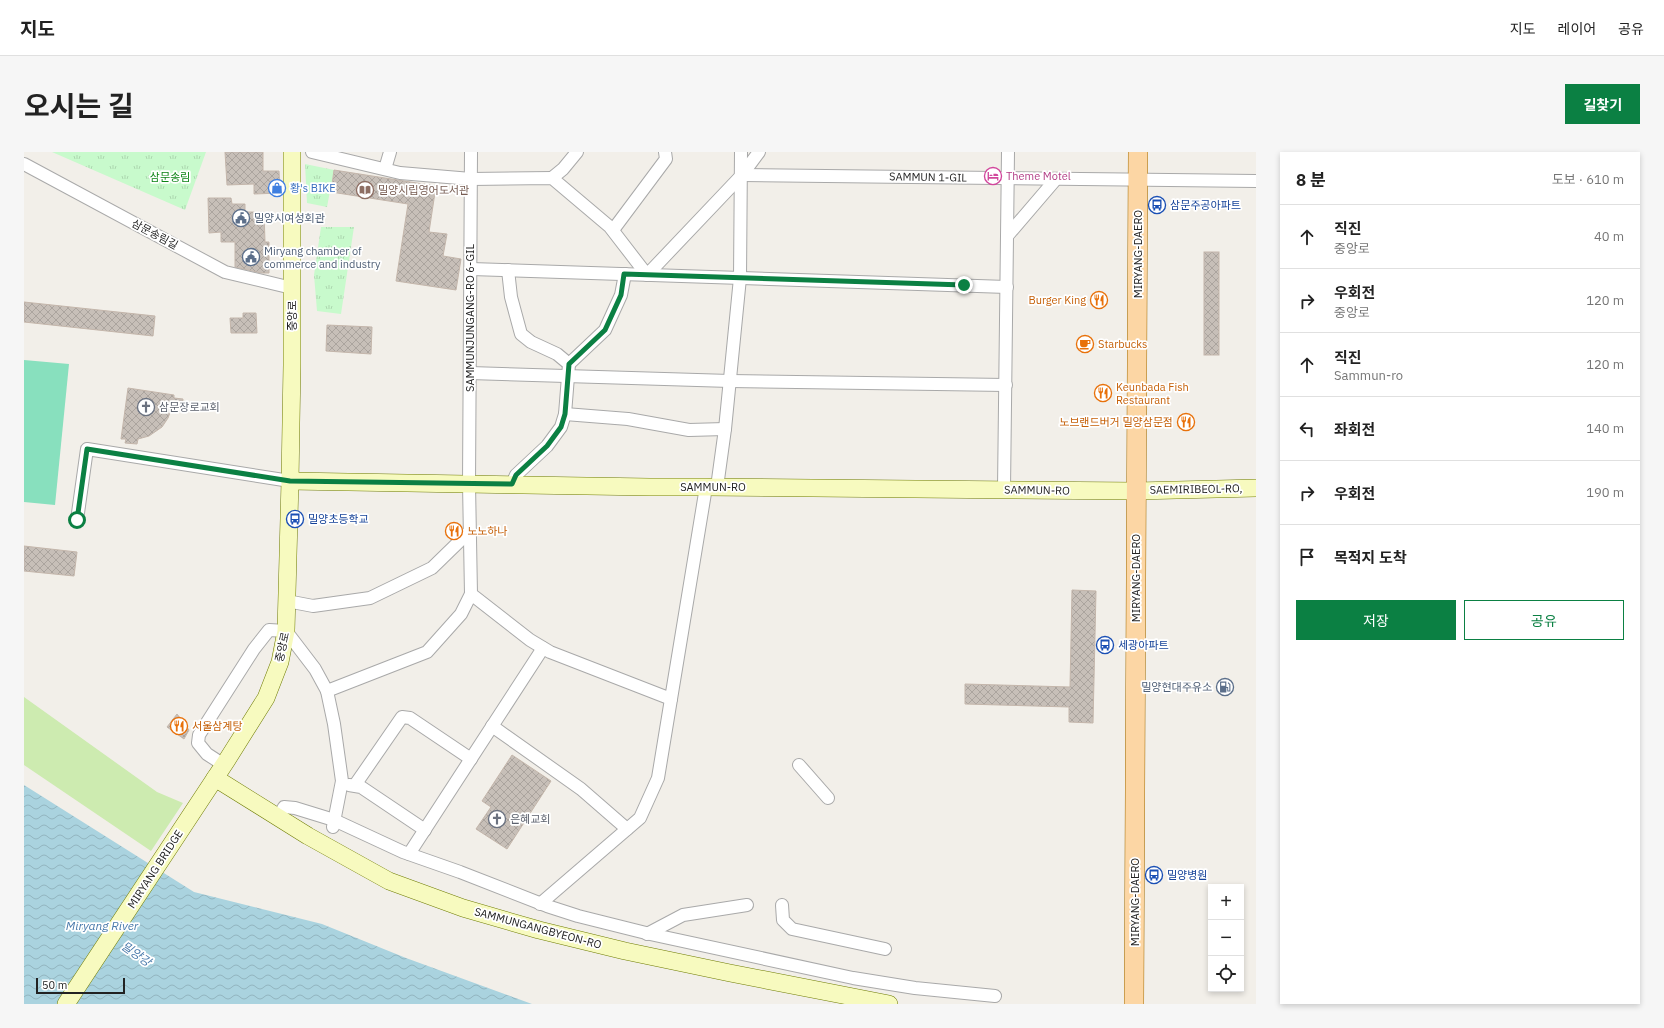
<!DOCTYPE html>
<html lang="ko">
<meta charset="utf-8">
<style>
:root{--surface:#fff;--page:#f6f6f6;--text:#222;--muted:#767676;--line:#e0e0e0;--accent:#0b8043}
body{margin:0;font-family:"IBM Plex Sans","Noto Sans KR",sans-serif;background:var(--page);color:var(--text)}
.controls{position:absolute;right:12px;bottom:12px;display:grid;overflow:hidden;border-radius:0px;box-shadow:0 2px 6px #0003}
.controls button{width:36px;height:36px;display:grid;place-items:center;padding:0;border:0;border-bottom:1px solid var(--line);background:var(--surface);color:var(--text);font:20px sans-serif}
.scale{position:absolute;left:12px;bottom:10px;width:89px;box-sizing:border-box;padding-left:4px;border:2px solid #222;border-top:0;font-size:11px;line-height:14px;white-space:nowrap;color:#222;-webkit-text-stroke:3px #fff;paint-order:stroke}
.stop{position:absolute;width:12px;height:12px;margin:-9px;border:3px solid #0b8043;border-radius:50%;background:#fff}
.stop.end{background:#0b8043;border-color:#fff;box-shadow:0 1px 4px #0008}
.list{margin:0;padding:0;list-style:none}
h2{display:flex;justify-content:space-between;align-items:center;height:52px;margin:0;padding:0 16px;font-size:17px}
h2 small{font-size:13px;font-weight:400;color:var(--muted)}
.list li{display:grid;grid-template-columns:26px 1fr auto;gap:12px;align-items:center;box-sizing:border-box;height:64px;padding:0 16px;border-top:1px solid var(--line)}
.list b{display:block;font-size:15px;white-space:nowrap}
.list p{margin:0;font-size:13px;white-space:nowrap;color:var(--muted)}
.list em{font-size:13px;font-style:normal;color:var(--muted)}
.actions{display:flex;gap:8px;padding:12px 16px}
.actions a{flex:1;padding:9px 0;border:1px solid var(--accent);border-radius:0px;text-align:center;font-size:14px;color:var(--accent)}
.actions .main{background:var(--accent);color:#fff}
.icon{flex:none;width:22px;height:22px;fill:none;stroke:currentColor;stroke-width:2;stroke-linecap:round;stroke-linejoin:round}
.map{position:relative;flex:none;width:1232px;height:852px;overflow:hidden;border-radius:0px}
header{display:flex;align-items:center;gap:24px;box-sizing:border-box;height:56px;padding:0 20px;background:var(--surface);border-bottom:1px solid var(--line)}
header strong{font-size:19px}
nav{display:flex;gap:22px;margin-inline-start:auto;font-size:14px}
.intro{display:flex;align-items:center;justify-content:space-between;box-sizing:border-box;height:96px;padding:0 24px}
h1{margin:0;font-size:28px}
.button{padding:10px 18px;border-radius:0px;background:var(--accent);color:#fff;font-size:14px;font-weight:700}
main{display:flex;gap:24px;padding:0 24px}
aside{flex:1;background:var(--surface);border-radius:0px;box-shadow:0 2px 6px #0003}
.map>svg:first-child{display:block}
.grass{fill:#cdebb0}
.park{fill:url(#park-tufts)}
.pitch{fill:#88e0be}
.water{fill:url(#water-waves)}
.building{fill:url(#building-cross-hatch);stroke:#c4b6ab}
.lines{fill:none;stroke-linecap:round;stroke-linejoin:round}
.street-casing{stroke:#a9a9a9;stroke-width:14}
.secondary-casing{stroke:#707d05;stroke-width:18}
.primary-casing{stroke:#a06b00;stroke-width:20}
.street{stroke:#fff;stroke-width:12}
.secondary{stroke:#f7fabf;stroke-width:17}
.primary{stroke:#fcd6a4;stroke-width:19}
.route{stroke:#0b8043;stroke-width:5}
.labels{text-anchor:middle;stroke-width:3.5;stroke-linejoin:round;paint-order:stroke}
.hotel-label{font-size:11px;fill:#b23c85;stroke:#fff;text-anchor:start}
.park-label{font-size:11px;fill:#0c8416;stroke:#fff}
.street-label{font-size:11px;fill:#222;stroke:#fff}
.shop-label{font-size:11px;fill:#366cbe;stroke:#fff;text-anchor:start}
.education-label{font-size:11px;fill:#785e54;stroke:#fff;text-anchor:start}
.transit-label{font-size:11px;fill:#164399;stroke:#fff;text-anchor:start}
.service-label{font-size:11px;fill:#4e5e75;stroke:#fff;text-anchor:start}
.food-label{font-size:11px;fill:#c56008;stroke:#fff;text-anchor:start}
.worship-label{font-size:11px;fill:#5b616d;stroke:#fff;text-anchor:start}
.water-label{font-size:12px;font-style:italic;fill:#4a7aab;stroke:#fff}
</style>
<header>
<strong>지도</strong>
<nav><a>지도</a><a>레이어</a><a>공유</a></nav>
</header>
<div class="intro"><h1>오시는 길</h1><a class="button">길찾기</a></div>
<main>
<div class="map">
<svg width="1232" height="852" viewBox="0 0 1232 852">
<defs>
<pattern id="park-tufts" width="24" height="20" patternUnits="userSpaceOnUse"><rect width="24" height="20" fill="#c8facc"/><path d="M3 7l-1-3M5 7V3M7 7l1-3M15 17l-1-3M17 17v-4M19 17l1-3" fill="none" stroke="#acd6af"/></pattern>
<pattern id="water-waves" width="16" height="10" patternUnits="userSpaceOnUse"><rect width="16" height="10" fill="#aad3df"/><path d="M0 5q4-4 8 0t8 0" fill="none" stroke="#92b5bf"/></pattern>
<pattern id="building-cross-hatch" width="8" height="8" patternUnits="userSpaceOnUse"><rect width="8" height="8" fill="#c7bfb8"/><path d="M0 0l8 8M0 8l8-8" fill="none" stroke="#aba49e"/></pattern>
</defs>
<rect width="100%" height="100%" fill="#f2efe9"/>
<polygon class="grass" points="0,545 133,640 159,651 127,699 0,613"/>
<g class="park">
<polygon points="28,0 182,0 161,58"/>
<polygon points="281,12 310,18 303,55 283,51"/>
<polygon points="297,75 330,75 317,162 293,159 290,123"/>
</g>
<polygon class="pitch" points="0,208 45,212 31,353 0,350"/>
<polygon class="water" points="0,633 170,740 298,772 382,806 508,852 0,852"/>
<g class="building">
<polygon points="201,0 239,0 239,19 255,19 256,41 230,42 230,32 203,33"/>
<polygon points="310,18 412,34 405,80 423,82 419,104 437,107 432,138 372,129 384,52 307,40"/>
<polygon points="184,46 207,46 208,52 221,52 221,60 240,60 241,90 245,90 245,121 237,121 211,115 211,90 197,90 197,80 185,81"/>
<rect x="1180" y="100" width="15" height="103"/>
<polygon points="0,150 131,164 129,184 0,170"/>
<polygon points="219,161 232,161 233,181 207,181 206,166 219,166"/>
<polygon points="303,173 348,175 347,202 302,199"/>
<polygon points="104,236 150,243 150,246 159,247 158,256 148,255 144,266 138,275 125,284 114,287 113,292 101,291 102,287 97,287"/>
<polygon points="0,394 53,400 50,424 0,419"/>
<polygon points="1048,438 1072,439 1069,571 1045,570 1045,555 941,552 941,532 1046,535"/>
<polygon points="153,562 165,578 160,587 143,575"/>
<polygon points="488,603 527,629 483,697 452,677 467,655 458,649"/>
</g>
<g class="lines">
<g class="street-casing">
<g id="street">
<polyline points="288,0 376,21 447,27 528,26 586,75 623,123 718,23 735,0"/>
<polyline points="447,0 445,332 447,442 506,488 526,500 647,547 682,335"/>
<polyline points="0,12 201,120 268,136"/>
<polyline points="361,17 366,0"/>
<polyline points="718,23 1232,29"/>
<polyline points="528,26 539,17 553,0"/>
<polyline points="589,78 642,7 641,0"/>
<polyline points="984,83 1032,27"/>
<polyline points="447,117 983,135"/>
<polyline points="484,118 487,145 497,182 507,190 533,202 545,212 541,262 537,275 523,294 492,323 488,332"/>
<polyline points="545,212 581,178 597,143 601,122"/>
<polyline points="446,221 706,229 982,233"/>
<polyline points="541,262 604,267 665,278 701,277"/>
<polyline points="693,335 701,277 716,126 717,0"/>
<polyline points="980,337 984,0"/>
<polyline points="53,368 63,297 266,329"/>
<polyline points="263,449 289,454 346,446 408,416 446,379"/>
<polyline points="303,539 310,572 318,629 309,675"/>
<polyline points="468,574 557,637 603,677"/>
<polyline points="200,613 183,602 174,591 175,583 230,497 245,478 262,479 291,517 303,539 403,500 437,462 447,442"/>
<polyline points="775,613 804,646"/>
<polyline points="325,633 337,635 401,678"/>
<polyline points="331,633 378,565 386,566 447,607"/>
<polyline points="254,665 260,655 271,656 310,668 379,700 436,720 523,754 554,764 626,782 829,826 891,836 971,844"/>
<polyline points="385,702 519,496"/>
<polyline points="516,752 616,666 634,626 647,547"/>
<polyline points="758,753 759,768 768,777 861,797"/>
<polyline points="623,782 659,763 723,753"/>
</g>
</g>
<g class="secondary-casing">
<g id="secondary">
<polyline points="266,329 626,335 682,335 1113,339 1232,336"/>
<polyline points="191,626 284,684 365,729 439,756 515,778 601,799 706,821 865,852"/>
<polyline points="42,852 203,608 242,546 256,510 262,479 266,329 268,213 268,0"/>
</g>
</g>
<g class="primary-casing">
<polyline id="primary" points="1110,852 1114,0"/>
</g>
<use href="#street" class="street"/>
<use href="#secondary" class="secondary"/>
<use href="#primary" class="primary"/>
</g>
<g class="lines">
<polyline class="route" points="53,368 63,297 266,329 488,332 492,323 523,294 537,275 541,262 545,212 581,178 597,143 600,122 940,133"/>
</g>
<defs>
<g id="hotel-ring" transform="scale(0.9)"><circle r="9.5" fill="#fff" stroke="#d1479c" stroke-width="1.5"/><path d="M-6-4.5h1.5V1H6V5H4.5V3h-9V5H-6ZM-4 0a1.8 1.8 0 1 1 3.6 0ZM.5 0V-2.5h3Q6-2.5 6 0Z" fill="#d1479c"/></g>
<g id="shop-ring" transform="scale(0.9)"><circle r="9.5" fill="#fff" stroke="#3f7fe0" stroke-width="1.5"/><path d="M-5-2.5h2.3a2.7 3.5 0 0 1 5.4 0H5L5.5 6h-11ZM-1.5-2.5h3a1.5 2.3 0 0 0-3 0Z" fill="#3f7fe0"/></g>
<g id="library-ring" transform="scale(0.9)"><circle r="9.5" fill="#fff" stroke="#8d6e63" stroke-width="1.5"/><path d="M-6-4Q-3-5.5-.7-3.5V5Q-3 3-6 4ZM6-4Q3-5.5 .7-3.5V5Q3 3 6 4Z" fill="#8d6e63"/></g>
<g id="bus-ring" transform="scale(0.9)"><circle r="9.5" fill="#fff" stroke="#1a4fb4" stroke-width="1.5"/><path d="M-5-6H5V4H4V6H2V4H-2V6H-4V4H-5ZM-3.5-4V0h7V-4ZM-3.5 1.2v1.5H-2V1.2ZM2 1.2v1.5H3.5V1.2Z" fill="#1a4fb4"/></g>
<g id="civic-ring" transform="scale(0.9)"><circle r="9.5" fill="#fff" stroke="#5c6f8a" stroke-width="1.5"/><path d="M-.6-6.5H3V-4.5H.6V-3L4-1V1h2V6H-6V1h2V-1L-.6-3ZM-1.2 2.5V6h2.4V2.5Z" fill="#5c6f8a"/></g>
<g id="restaurant-ring" transform="scale(0.9)"><circle r="9.5" fill="#fff" stroke="#e8710a" stroke-width="1.5"/><path d="M-5-6h1v4h1v-4h1v4h1v-4h1v5L-1.5 .5V6h-2V.5L-5-1ZM5-6V6H3V1.5H1.5Q1.5-4 5-6Z" fill="#e8710a"/></g>
<g id="cafe-ring" transform="scale(0.9)"><circle r="9.5" fill="#fff" stroke="#e8710a" stroke-width="1.5"/><path d="M-5.5-4.5H6V0H3Q3 3.5 0 3.5H-2.5Q-5.5 3.5-5.5 0ZM3-3.2v2h1.7v-2ZM-6 4.5H4V6H-6Z" fill="#e8710a"/></g>
<g id="church-ring" transform="scale(0.9)"><circle r="9.5" fill="#fff" stroke="#6b7280" stroke-width="1.5"/><path d="M-1.2-6h2.4v3.5h3.3v2.4h-3.3V6h-2.4V-.1h-3.3v-2.4h3.3Z" fill="#6b7280"/></g>
<g id="fuel-ring" transform="scale(0.9)"><circle r="9.5" fill="#fff" stroke="#5c6f8a" stroke-width="1.5"/><path d="M-5.5-6h7V0h2V4h1.3V-2.5L3-4.5l.8-.8L6-3V5H2.5V1h-1V6h-7ZM-4.2-4.7v3.2H.2V-4.7Z" fill="#5c6f8a"/></g>
</defs>
<g fill-rule="evenodd">
<use href="#hotel-ring" x="969" y="24"/>
<use href="#shop-ring" x="253" y="36"/>
<use href="#library-ring" x="341" y="38"/>
<use href="#bus-ring" x="1133" y="53"/>
<use href="#civic-ring" x="217" y="66"/>
<use href="#civic-ring" x="227" y="105"/>
<use href="#restaurant-ring" x="1075" y="148"/>
<use href="#cafe-ring" x="1061" y="192"/>
<use href="#restaurant-ring" x="1079" y="241"/>
<use href="#church-ring" x="122" y="255"/>
<use href="#restaurant-ring" x="1162" y="270"/>
<use href="#bus-ring" x="271" y="367"/>
<use href="#restaurant-ring" x="430" y="379"/>
<use href="#bus-ring" x="1081" y="493"/>
<use href="#fuel-ring" x="1201" y="535"/>
<use href="#restaurant-ring" x="155" y="574"/>
<use href="#church-ring" x="473" y="667"/>
<use href="#bus-ring" x="1130" y="723"/>
</g>
<g class="labels">
<g class="hotel-label">
<text x="982" y="28">Theme Motel</text>
</g>
<g class="park-label">
<text x="146" y="29">삼문송림</text>
</g>
<g class="street-label">
<text transform="translate(904 25) rotate(1)" y="4">SAMMUN 1-GIL</text>
<text transform="translate(131 82) rotate(28)" y="4">삼문송림길</text>
<text transform="translate(1114 102) rotate(-90)" y="4">MIRYANG-DAERO</text>
<text transform="translate(268 164) rotate(-90)" y="4">중앙로</text>
<text transform="translate(446 166) rotate(-90)" y="4">SAMMUNJUNGANG-RO 6-GIL</text>
<text x="689" y="339">SAMMUN-RO</text>
<text transform="translate(1172 337) rotate(-1)" y="4">SAEMIRIBEOL-RO,</text>
<text transform="translate(1013 338) rotate(1)" y="4">SAMMUN-RO</text>
<text transform="translate(1112 426) rotate(-90)" y="4">MIRYANG-DAERO</text>
<text transform="translate(258 495) rotate(-78)" y="4">중앙로</text>
<text transform="translate(131 717) rotate(-57)" y="4">MIRYANG BRIDGE</text>
<text transform="translate(1111 750) rotate(-90)" y="4">MIRYANG-DAERO</text>
<text transform="translate(514 776) rotate(15)" y="4">SAMMUNGANGBYEON-RO</text>
</g>
<g class="shop-label">
<text x="266" y="40">황's BIKE</text>
</g>
<g class="education-label">
<text x="354" y="42">밀양시립영어도서관</text>
</g>
<g class="transit-label">
<text x="1146" y="57">삼문주공아파트</text>
<text x="284" y="371">밀양초등학교</text>
<text x="1094" y="497">세광아파트</text>
<text x="1143" y="727">밀양병원</text>
</g>
<g class="service-label">
<text x="230" y="70">밀양시여성회관</text>
<text x="240" y="103">Miryang chamber of<tspan x="240" dy="13">commerce and industry</tspan></text>
<text x="1188" y="539" text-anchor="end">밀양현대주유소</text>
</g>
<g class="food-label">
<text x="1062" y="152" text-anchor="end">Burger King</text>
<text x="1074" y="196">Starbucks</text>
<text x="1092" y="239">Keunbada Fish<tspan x="1092" dy="13">Restaurant</tspan></text>
<text x="1149" y="274" text-anchor="end">노브랜드버거 밀양삼문점</text>
<text x="443" y="383">노노하나</text>
<text x="168" y="578">서울삼계탕</text>
</g>
<g class="worship-label">
<text x="135" y="259">삼문장로교회</text>
<text x="486" y="671">은혜교회</text>
</g>
<g class="water-label">
<text x="78" y="778">Miryang River</text>
<text transform="translate(112 802) rotate(35)" y="4">밀양강</text>
</g>
</g>
</svg>
<div class="controls">
<button>+</button>
<button>−</button>
<button><svg class="icon" aria-label="locate" viewBox="0 0 24 24"><circle cx="12" cy="12" r="6"/><path d="M12 2v4M12 18v4M2 12h4M18 12h4"/></svg></button>
</div>
<div class="scale">50 m</div>
<div class="stop" style="left:53px;top:368px"></div>
<div class="stop end" style="left:940px;top:133px"></div>
</div>
<aside>
<h2>8 분<small>도보 · 610 m</small></h2>
<ul class="list">
<li><svg class="icon" aria-label="ahead" viewBox="0 0 24 24"><path d="M12 20V5M6 11l6-6 6 6"/></svg><div><b>직진</b><p>중앙로</p></div><em>40 m</em></li>
<li><svg class="icon" aria-label="right" viewBox="0 0 24 24"><path d="M7 20v-9h11M14 6l5 5-5 5"/></svg><div><b>우회전</b><p>중앙로</p></div><em>120 m</em></li>
<li><svg class="icon" aria-label="ahead" viewBox="0 0 24 24"><path d="M12 20V5M6 11l6-6 6 6"/></svg><div><b>직진</b><p>Sammun-ro</p></div><em>120 m</em></li>
<li><svg class="icon" aria-label="left" viewBox="0 0 24 24"><path d="M17 20v-9H6M10 6l-5 5 5 5"/></svg><div><b>좌회전</b></div><em>140 m</em></li>
<li><svg class="icon" aria-label="right" viewBox="0 0 24 24"><path d="M7 20v-9h11M14 6l5 5-5 5"/></svg><div><b>우회전</b></div><em>190 m</em></li>
<li><svg class="icon" aria-label="arrive" viewBox="0 0 24 24"><path d="M6 21V4h12l-3 4 3 4H6"/></svg><div><b>목적지 도착</b></div></li>
</ul>
<div class="actions"><a class="main">저장</a><a>공유</a></div>
</aside>
</main>
